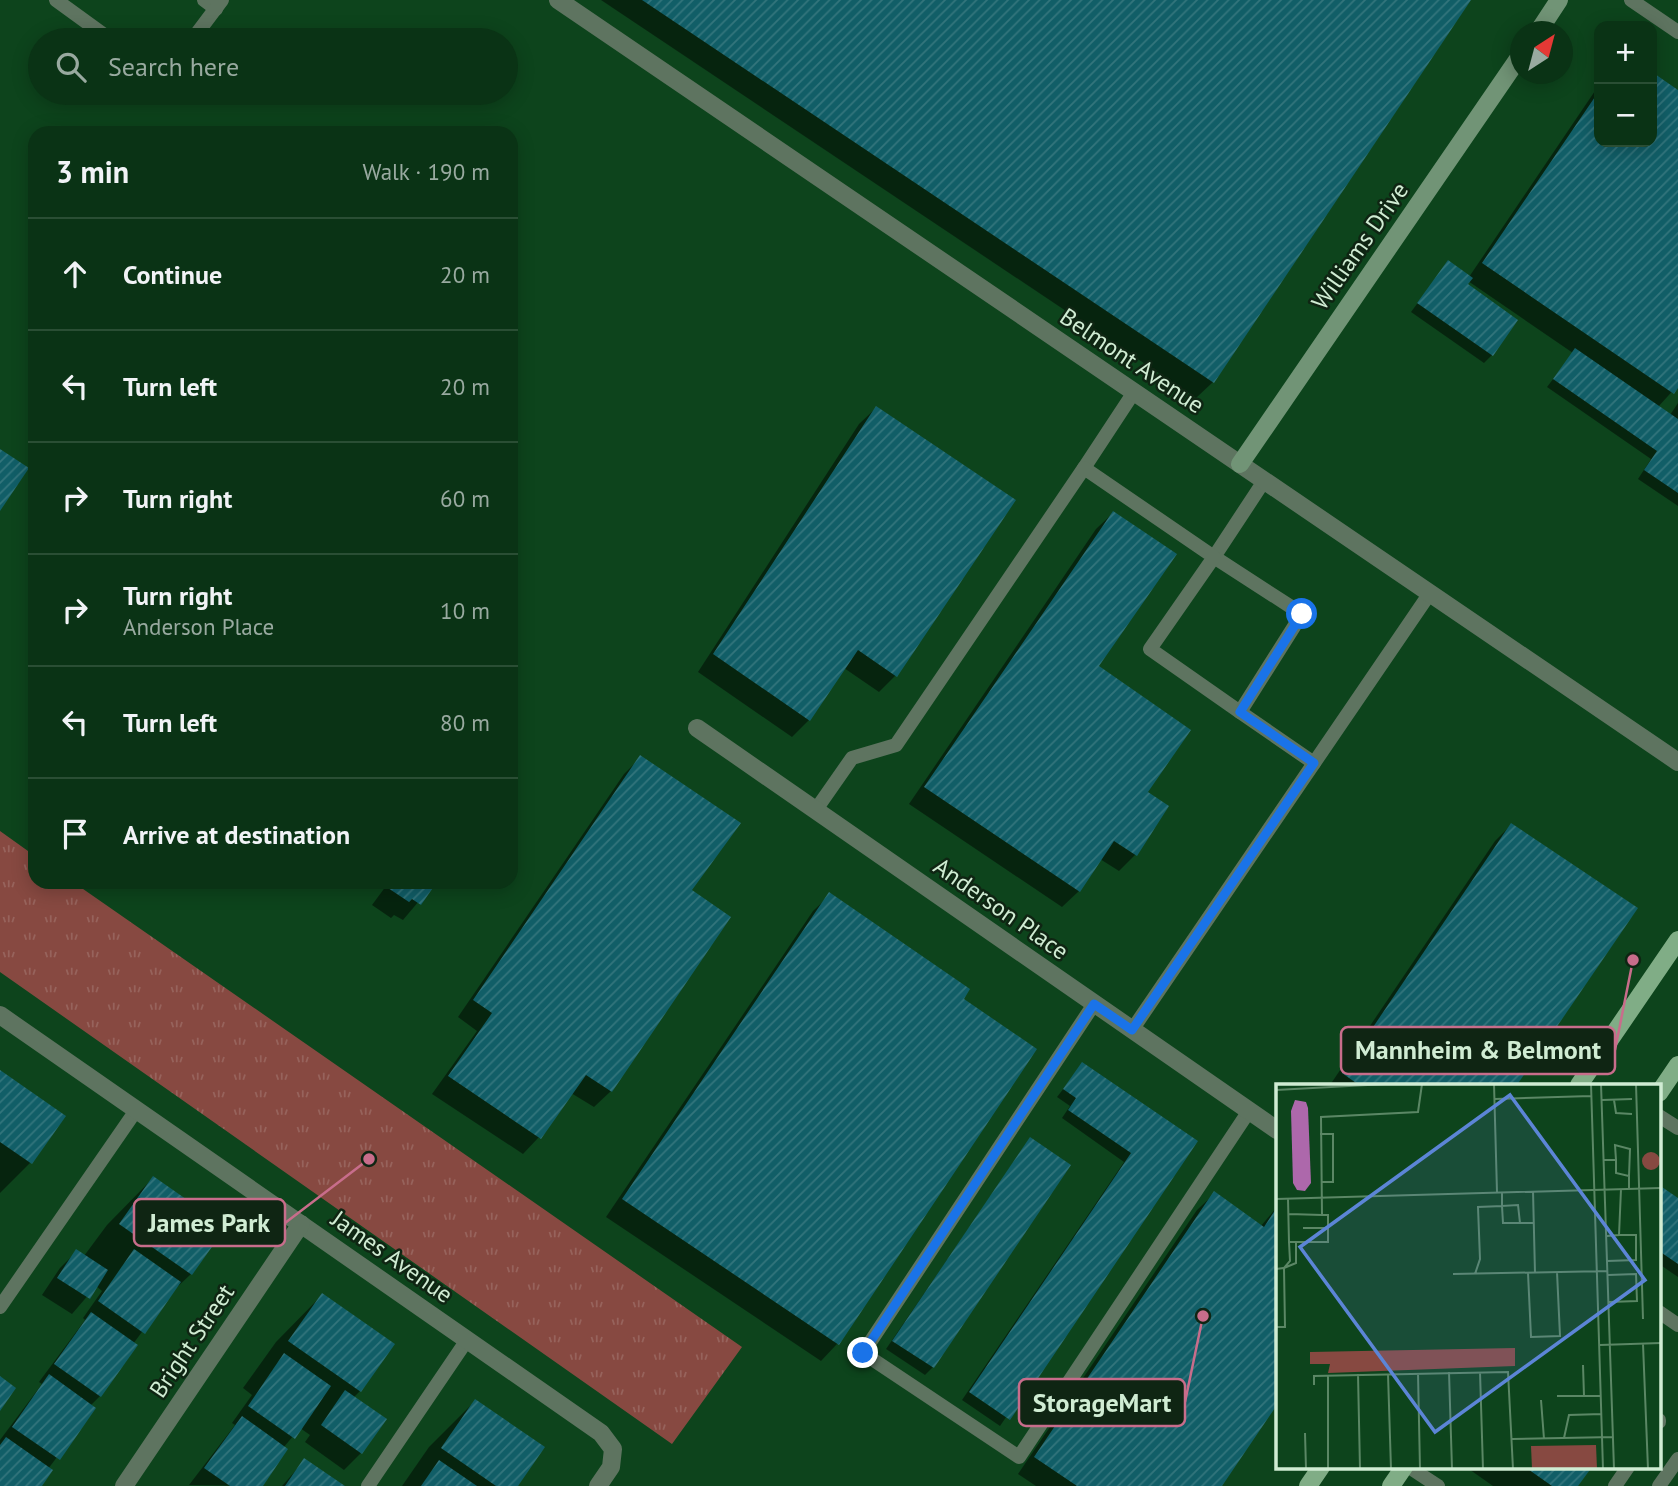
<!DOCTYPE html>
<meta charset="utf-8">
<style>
:root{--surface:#0a3315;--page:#133b1e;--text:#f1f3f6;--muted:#99aaa0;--line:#2a4e34}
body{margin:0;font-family:"PT Sans",sans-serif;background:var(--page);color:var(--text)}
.controls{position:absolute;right:21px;top:21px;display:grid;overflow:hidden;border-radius:14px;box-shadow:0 4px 18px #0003}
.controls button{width:63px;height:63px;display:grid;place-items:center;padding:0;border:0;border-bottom:2px solid var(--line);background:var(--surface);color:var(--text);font:35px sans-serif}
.compass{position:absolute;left:1510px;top:21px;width:63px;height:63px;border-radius:50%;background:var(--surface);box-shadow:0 4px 18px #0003;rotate:36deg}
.stop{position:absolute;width:21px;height:21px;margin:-16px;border:5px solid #1a73e8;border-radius:50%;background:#fff}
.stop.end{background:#1a73e8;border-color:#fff;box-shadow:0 2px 7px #0008}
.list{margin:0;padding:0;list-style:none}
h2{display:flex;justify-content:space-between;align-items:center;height:91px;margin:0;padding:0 28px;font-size:30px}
h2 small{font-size:23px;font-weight:400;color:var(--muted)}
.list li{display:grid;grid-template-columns:46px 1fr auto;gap:21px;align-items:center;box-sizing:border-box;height:112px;padding:0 28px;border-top:2px solid var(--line)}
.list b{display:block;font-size:26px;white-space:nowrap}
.list p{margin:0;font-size:23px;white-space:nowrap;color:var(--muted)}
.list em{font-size:23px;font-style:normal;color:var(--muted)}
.icon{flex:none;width:38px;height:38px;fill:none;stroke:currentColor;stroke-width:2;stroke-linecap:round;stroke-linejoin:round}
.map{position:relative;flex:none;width:1678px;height:1486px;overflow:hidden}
.search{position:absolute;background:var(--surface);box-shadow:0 4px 18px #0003;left:28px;top:28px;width:490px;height:77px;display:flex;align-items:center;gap:18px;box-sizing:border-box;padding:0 24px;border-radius:38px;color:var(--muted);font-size:26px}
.panel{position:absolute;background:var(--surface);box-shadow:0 4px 18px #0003;left:28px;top:126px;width:490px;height:763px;border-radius:21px}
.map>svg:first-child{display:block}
.park{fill:url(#park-tufts)}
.shadow{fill:#0007}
.building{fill:url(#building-hatch)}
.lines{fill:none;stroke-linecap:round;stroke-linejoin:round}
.lane{stroke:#5e7460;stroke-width:14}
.street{stroke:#5e7460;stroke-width:18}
.secondary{stroke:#719476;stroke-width:18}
.primary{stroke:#80ad86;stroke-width:18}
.route{stroke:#1a73e8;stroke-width:9}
.labels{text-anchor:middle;stroke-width:5;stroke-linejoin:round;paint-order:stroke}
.street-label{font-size:24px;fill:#d0ecd3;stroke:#0f2513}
.inset-road{fill:none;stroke:#5b8765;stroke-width:2}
.view{fill:#5c85d6;fill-opacity:0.15;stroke:#5c85d6;stroke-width:3.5}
.inset-edge{fill:none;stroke:#d0ecd3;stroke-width:3.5}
.leader{fill:none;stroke:#c86d8b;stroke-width:2.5}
.callout-dot{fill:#c86d8b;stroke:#0f2513;stroke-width:2.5}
.callout{fill:#0f2513;stroke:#c86d8b;stroke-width:2.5}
.callout-label{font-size:26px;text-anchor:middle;font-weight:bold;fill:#d0ecd3}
</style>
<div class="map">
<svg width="1678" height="1486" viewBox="0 0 1678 1486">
<defs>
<pattern id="park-tufts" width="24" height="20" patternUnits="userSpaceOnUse" patternTransform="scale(1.75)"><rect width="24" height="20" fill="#874941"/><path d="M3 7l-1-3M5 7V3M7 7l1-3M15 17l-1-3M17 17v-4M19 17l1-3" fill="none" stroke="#97635c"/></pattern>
<pattern id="building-hatch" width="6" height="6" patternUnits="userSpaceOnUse" patternTransform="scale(1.75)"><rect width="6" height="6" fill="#115e67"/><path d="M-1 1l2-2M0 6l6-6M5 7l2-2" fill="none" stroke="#33757c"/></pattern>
</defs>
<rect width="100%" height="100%" fill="#0d441c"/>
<polygon class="park" points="0,831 35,856 35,882 73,882 742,1347 672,1444 0,972"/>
<g class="shadow">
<polygon points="601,0 1469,0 1213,382 1196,398"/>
<polygon points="1652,74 1678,92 1678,385 1658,407 1670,415 1678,403 1678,506 1638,479 1651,459 1547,387 1573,353 1468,281 1465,285 1492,355 1484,363 1411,312 1448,262 1469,277 1599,85 1599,142 1652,142"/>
<polygon points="876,408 896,675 879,692 844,668 809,720 792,737 698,672 859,424"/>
<polygon points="1113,513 1096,666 1146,792 1135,855 1119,871 1100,859 1079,891 1062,907 909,804 1096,529"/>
<polygon points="641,757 690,890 611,1091 594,1107 571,1093 539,1137 523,1154 432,1094 477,1031 458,1017 624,774"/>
<polygon points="1511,825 1635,908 1515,1085 1330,1085 1495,841"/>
<polygon points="389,882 435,882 403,920 394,915 391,918 372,905"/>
<polygon points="830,895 962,1000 1035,1049 837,1344 821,1361 606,1217 813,911"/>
<polygon points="1082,1065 1195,1141 1000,1426 962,1400 1124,1162 1062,1118 1070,1106 1057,1097"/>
<polygon points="0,1072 30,1163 0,1193"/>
<polygon points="1030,1139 933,1367 925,1375 886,1349"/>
<polygon points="153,1178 191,1274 171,1293 133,1344 100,1396 90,1406 94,1408 48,1469 40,1486 0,1486 0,1440 42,1384 39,1382 85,1320 83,1318 102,1291 96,1286 72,1314 42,1295 60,1268 77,1251 84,1256 107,1225"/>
<polygon points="1659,1187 1678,1200 1678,1277 1659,1264"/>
<polygon points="1214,1194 1260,1227 1277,1207 1277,1402 1219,1486 1036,1486 1018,1474 1197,1210"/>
<polygon points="322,1295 360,1391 353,1398 361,1453 344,1470 305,1442 310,1435 300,1428 283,1448 261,1486 189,1485 235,1425 232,1423 252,1395 243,1388 276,1342"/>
<polygon points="475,1401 516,1486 402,1486 429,1447"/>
<polygon points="305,1460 340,1486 282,1486"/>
<polygon points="1466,1467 1590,1467 1576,1486 1493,1486"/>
</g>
<g class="building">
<polygon points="642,0 1471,0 1214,383"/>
<polygon points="1652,72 1678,90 1678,388 1674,394 1482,263 1599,91 1599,142 1652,142"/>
<polygon points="1448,260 1473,278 1468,284 1518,320 1493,356 1417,303"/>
<polygon points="1575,348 1678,419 1678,493 1644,470 1657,451 1553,379"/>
<polygon points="876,406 1016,500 897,677 858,650 810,721 713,654"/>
<polygon points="0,449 29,468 0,511"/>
<polygon points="1113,511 1177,554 1099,666 1191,730 1148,792 1169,806 1137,856 1114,841 1080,892 924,787"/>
<polygon points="640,755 741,823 692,890 731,917 612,1092 586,1075 541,1139 448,1076 492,1013 473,1000"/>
<polygon points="1511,823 1638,908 1517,1085 1359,1085 1342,1073"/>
<polygon points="392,882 437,882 421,905 412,899 409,902 388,888"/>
<polygon points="829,892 970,989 964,999 1037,1049 839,1345 622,1199"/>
<polygon points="1082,1062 1198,1141 1010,1420 969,1392 1131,1153 1068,1110 1076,1098 1063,1089"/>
<polygon points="0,1070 66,1116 32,1164 0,1142"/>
<polygon points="1030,1137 1071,1165 934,1368 892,1341"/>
<polygon points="153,1176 226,1227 192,1275 119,1224"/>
<polygon points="1659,1185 1678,1198 1678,1264 1659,1251"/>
<polygon points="1214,1191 1264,1227 1277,1207 1277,1405 1222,1486 1077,1486 1034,1457"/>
<polygon points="76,1249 108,1270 90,1299 57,1278"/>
<polygon points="134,1249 181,1282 145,1334 98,1301"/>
<polygon points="322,1293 395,1344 361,1392 288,1341"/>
<polygon points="91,1312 138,1345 101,1397 54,1364"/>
<polygon points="284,1353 331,1386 295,1439 248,1406"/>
<polygon points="49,1374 96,1408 60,1460 12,1427"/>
<polygon points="0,1376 16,1388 0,1411"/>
<polygon points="345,1390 387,1419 362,1454 321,1425"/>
<polygon points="475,1399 545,1447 518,1486 496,1486 441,1448"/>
<polygon points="242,1416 288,1449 263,1486 230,1486 204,1468"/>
<polygon points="6,1437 53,1470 42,1486 0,1486 0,1445"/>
<polygon points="304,1458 345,1486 285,1486"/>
<polygon points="439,1460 477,1486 421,1486"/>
<polygon points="1525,1467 1592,1467 1578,1486 1552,1486"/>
</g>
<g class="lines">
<g class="lane">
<polyline points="56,0 111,40"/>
<polyline points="204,0 216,9"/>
<polyline points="1631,0 1678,32"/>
<polyline points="192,40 222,0"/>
<polyline points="1084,468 1134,392"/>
<polyline points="1264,481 1214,557 1302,614 1240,712 1314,763"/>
<polyline points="815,811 852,758 896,745 1084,468 1214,557 1150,649 1240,712"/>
<polyline points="1094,1004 863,1353 1019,1457 1249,1111"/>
<polyline points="1132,1030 1430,593"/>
<polyline points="1659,1116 1678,1128"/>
<polyline points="0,1307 137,1109"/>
<polyline points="1659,1312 1678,1325"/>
<polyline points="1659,1420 1659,1422"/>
<polyline points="1409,1467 1438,1486"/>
<polyline points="368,1486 467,1340"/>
<polyline points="1615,1486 1628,1467"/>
<polyline points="1659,1486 1678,1459"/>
</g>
<g class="street">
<polyline points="558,0 1678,762"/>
<polyline points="697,728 1277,1130"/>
<polyline points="0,1015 601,1433 613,1449 611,1467 598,1486"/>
<polyline points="124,1486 301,1224"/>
</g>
<g class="secondary">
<polyline points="1538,32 1559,0"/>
<polyline points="1240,464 1520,56"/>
</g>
<g class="primary">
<polyline points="1579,1085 1678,940"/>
<polyline points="1659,1093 1678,1065"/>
<polyline points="1308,1486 1321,1467"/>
<polyline points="1391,1486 1404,1467"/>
</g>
</g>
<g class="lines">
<polyline class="route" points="863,1353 1094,1004 1132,1030 1314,763 1240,712 1302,614"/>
</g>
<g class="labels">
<g class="street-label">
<text transform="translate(1360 246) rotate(-55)" y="8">Williams Drive</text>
<text transform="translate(1132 361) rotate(34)" y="8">Belmont Avenue</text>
<text transform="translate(1001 909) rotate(35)" y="8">Anderson Place</text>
<text transform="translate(392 1257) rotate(35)" y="8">James Avenue</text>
<text transform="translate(192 1341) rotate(-56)" y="8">Bright Street</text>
</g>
</g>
<g transform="translate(1276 1084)">
<rect width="385" height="385" fill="#0d441c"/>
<path d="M320,361L321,385H256L255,362Z" fill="#874941"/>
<path d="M366 77a9 9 0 1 1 18 0a9 9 0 1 1-18 0ZM239,264V282L52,289L54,280H34V268Z" fill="#874941"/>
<path d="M19,16L30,18L32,24L35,99L29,107L21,106L17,99L15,27Z" fill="#ad68ab"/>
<path class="inset-road" d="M218,0L221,108M315,0L327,385M325,0L338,385M360,0L367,235M0,6L110,0M219,15L315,12M326,16L356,15M338,16L340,29L356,30M44,50H57V98H46M328,76H340V89L353,92V104M340,76L339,61L354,65L353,92M257,107L259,189M226,108V122L242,121L244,139H257M0,115L385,104M12,115L13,158H52V131H46L45,33L142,28L146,0M13,130L46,131M27,144H52M331,152L343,151L345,105M13,158L14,177L8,184L20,179V158M331,177L360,176V151H343M0,185L8,184L9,243H0M252,189L255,253L284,252L281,188M177,190L332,187M199,190L204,175L202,123L226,122L227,139H244M332,191L360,190L361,217L333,218M367,260L372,385M324,261L385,259M307,281L308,312M173,288L176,385M204,288L207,385M142,289L144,385M82,290L84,385M112,290L115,385M52,292V385M38,301V292L232,288L237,385M281,312H325M265,316L268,355M29,349L30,385M288,354L293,331L326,330M236,355L337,353"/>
<path class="view" d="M234,11L369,196L159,348L24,163Z"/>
<rect width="385" height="385" class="inset-edge"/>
</g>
<path class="leader" d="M1633 960L1615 1050M369 1159L285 1223M1203 1316L1185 1402"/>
<g class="callout-dot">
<circle cx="1633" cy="960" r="7"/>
<circle cx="369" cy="1159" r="7"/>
<circle cx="1203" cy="1316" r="7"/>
</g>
<g class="callout">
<rect x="1341" y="1027" width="274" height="47" rx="7"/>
<rect x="134" y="1199" width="151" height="47" rx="7"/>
<rect x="1019" y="1379" width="166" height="47" rx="7"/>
</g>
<g class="callout-label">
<text x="1478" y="1059">Mannheim &amp; Belmont</text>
<text x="209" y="1232">James Park</text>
<text x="1102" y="1412">StorageMart</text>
</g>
</svg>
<div class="controls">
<button>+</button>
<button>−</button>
</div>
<svg class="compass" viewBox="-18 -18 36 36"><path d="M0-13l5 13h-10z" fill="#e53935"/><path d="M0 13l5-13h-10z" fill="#99aaa0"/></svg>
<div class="stop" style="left:1302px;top:614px"></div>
<div class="stop end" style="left:863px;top:1353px"></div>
<div class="search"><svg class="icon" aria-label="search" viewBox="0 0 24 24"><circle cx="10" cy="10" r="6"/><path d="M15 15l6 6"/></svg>Search here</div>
<section class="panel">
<h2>3 min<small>Walk · 190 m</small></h2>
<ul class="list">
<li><svg class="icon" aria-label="ahead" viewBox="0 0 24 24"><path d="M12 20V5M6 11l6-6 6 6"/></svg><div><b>Continue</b></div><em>20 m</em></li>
<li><svg class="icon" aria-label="left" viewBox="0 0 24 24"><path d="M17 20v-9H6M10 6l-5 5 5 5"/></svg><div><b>Turn left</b></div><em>20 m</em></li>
<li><svg class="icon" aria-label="right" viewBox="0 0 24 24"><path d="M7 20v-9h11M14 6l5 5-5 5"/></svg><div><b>Turn right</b></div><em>60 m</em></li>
<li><svg class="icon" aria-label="right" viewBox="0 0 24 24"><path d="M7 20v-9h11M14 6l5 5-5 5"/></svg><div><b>Turn right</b><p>Anderson Place</p></div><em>10 m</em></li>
<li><svg class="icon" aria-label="left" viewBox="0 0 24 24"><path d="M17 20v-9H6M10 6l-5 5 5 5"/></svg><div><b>Turn left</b></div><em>80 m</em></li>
<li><svg class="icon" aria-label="arrive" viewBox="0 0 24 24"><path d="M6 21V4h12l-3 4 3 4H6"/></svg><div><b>Arrive at destination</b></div></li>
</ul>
</section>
</div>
